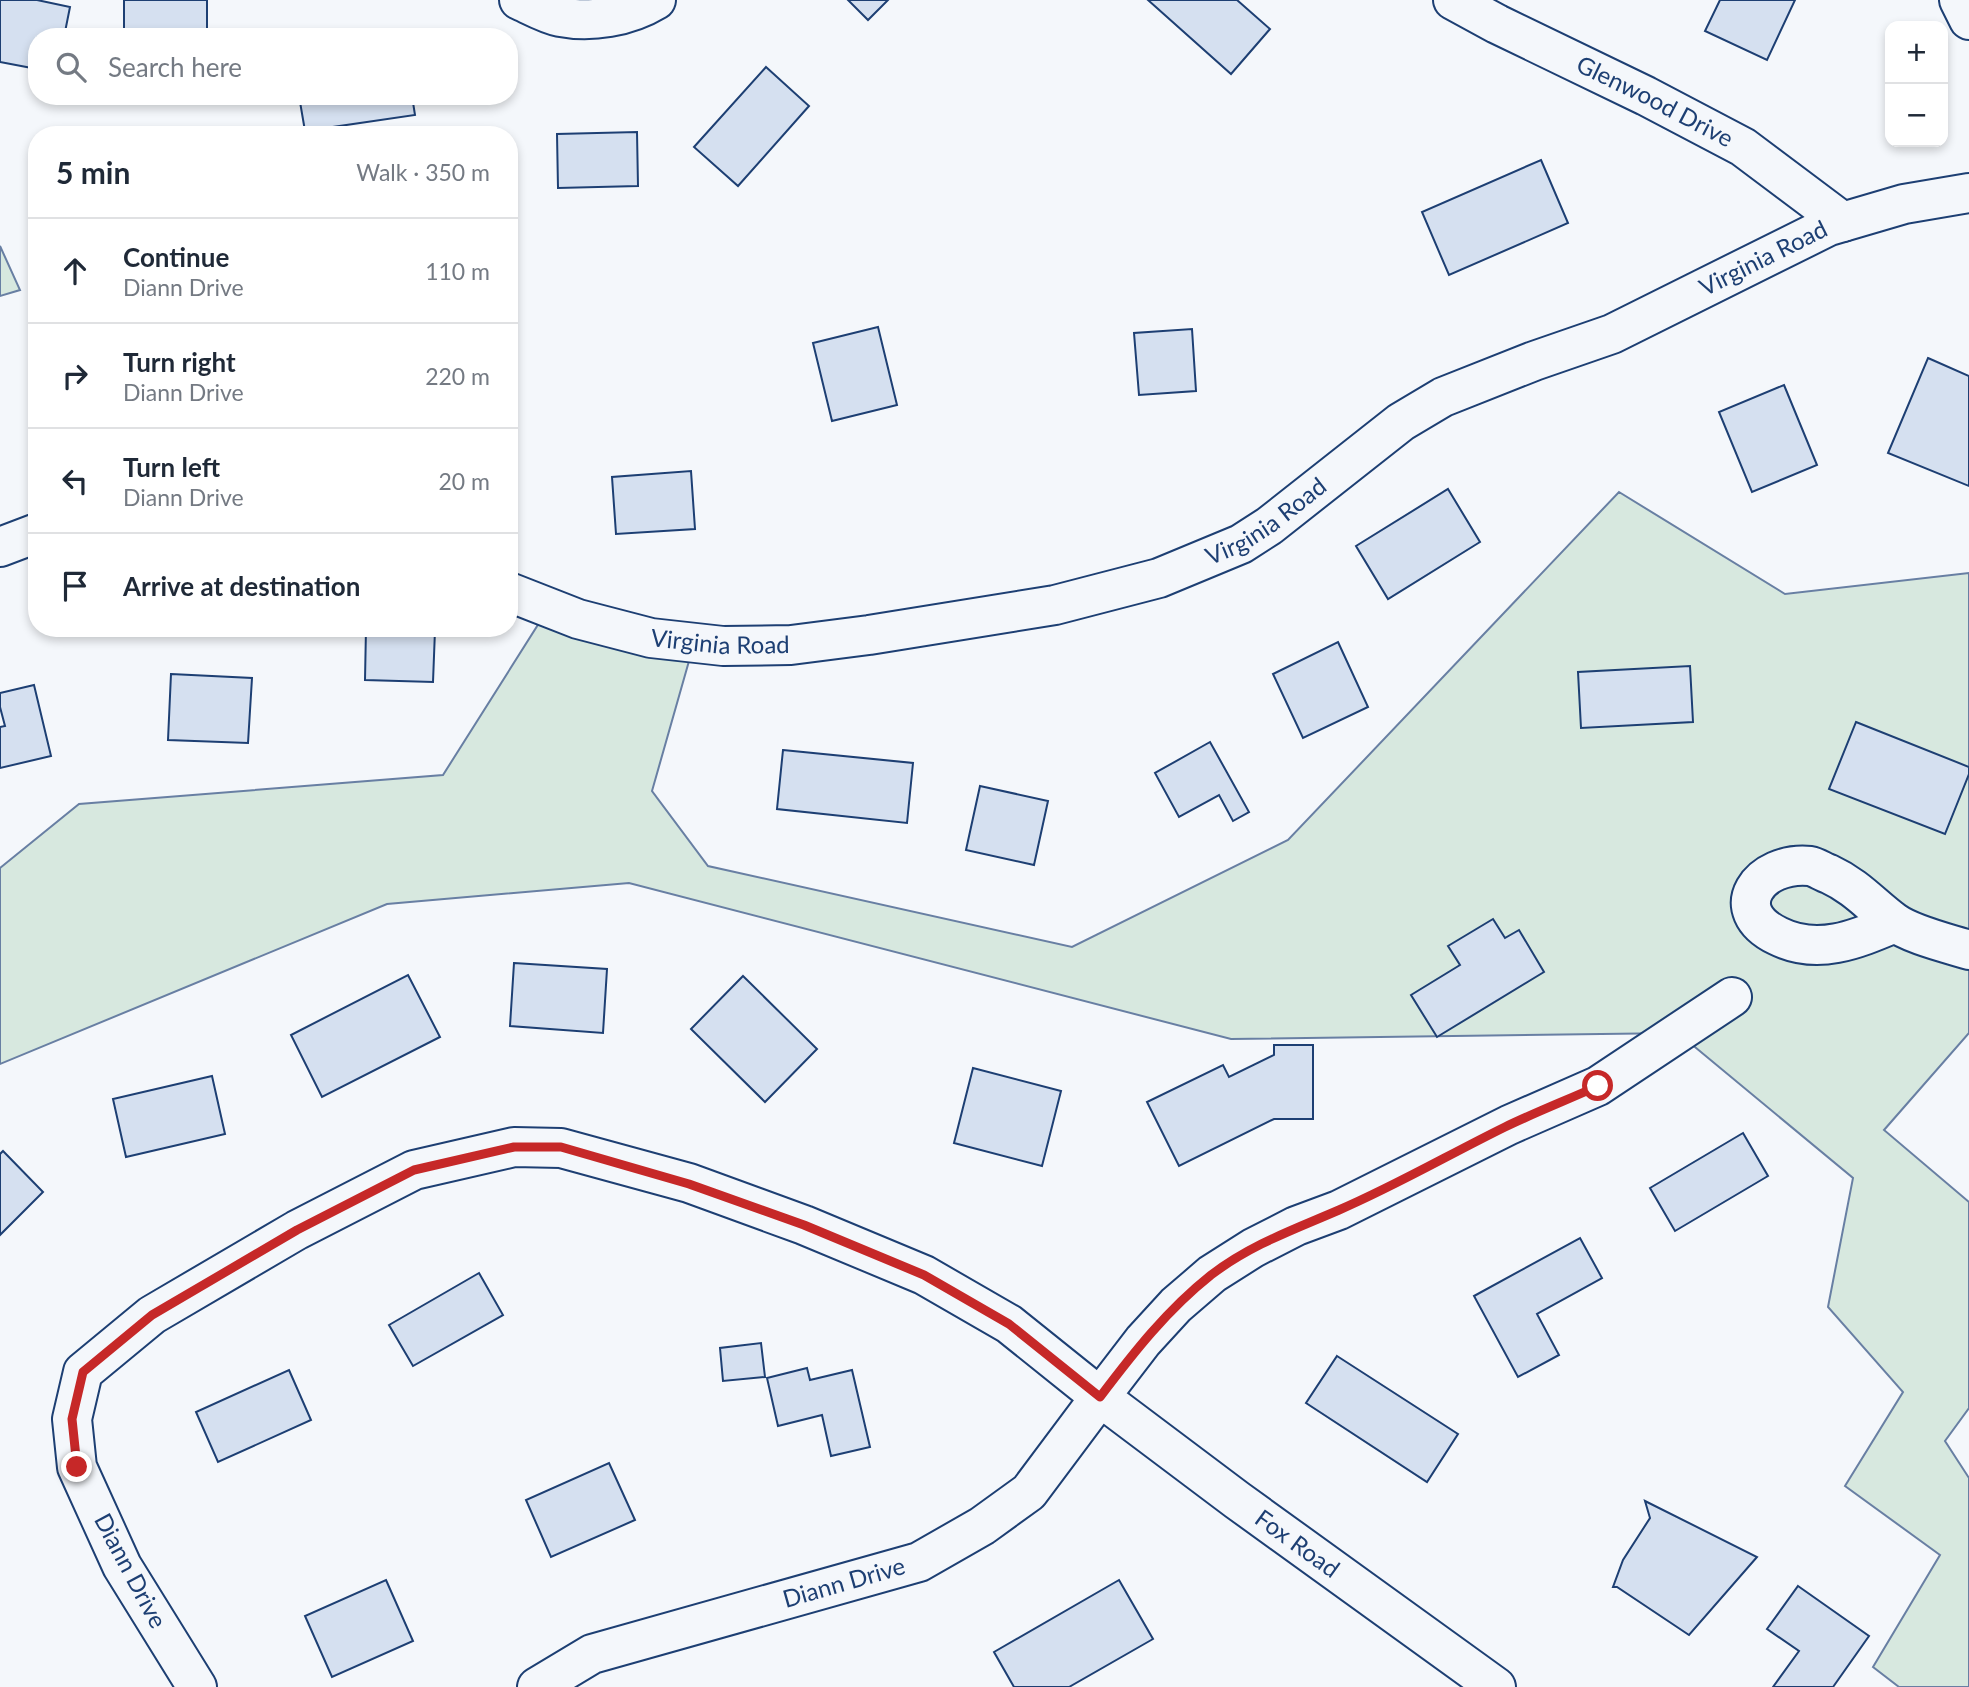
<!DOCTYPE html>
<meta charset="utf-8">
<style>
:root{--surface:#fff;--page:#f6f6f7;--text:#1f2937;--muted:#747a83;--line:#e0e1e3}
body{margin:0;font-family:Lato,sans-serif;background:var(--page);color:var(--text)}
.controls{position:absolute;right:21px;top:21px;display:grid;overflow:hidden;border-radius:14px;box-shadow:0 4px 10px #0003}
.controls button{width:63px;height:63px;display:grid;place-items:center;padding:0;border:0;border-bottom:2px solid var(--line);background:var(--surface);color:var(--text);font:35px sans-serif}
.stop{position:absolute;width:21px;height:21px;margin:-16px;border:5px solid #c62828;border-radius:50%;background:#fff}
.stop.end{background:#c62828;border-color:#fff;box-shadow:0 2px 7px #0008}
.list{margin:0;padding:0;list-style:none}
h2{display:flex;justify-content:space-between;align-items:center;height:91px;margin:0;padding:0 28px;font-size:30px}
h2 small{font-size:23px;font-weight:400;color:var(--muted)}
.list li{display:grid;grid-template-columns:46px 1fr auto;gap:21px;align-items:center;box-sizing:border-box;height:105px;padding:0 28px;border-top:2px solid var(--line)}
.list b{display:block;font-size:26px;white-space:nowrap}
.list p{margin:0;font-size:23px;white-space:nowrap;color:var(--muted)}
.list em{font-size:23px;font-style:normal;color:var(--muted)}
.icon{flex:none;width:38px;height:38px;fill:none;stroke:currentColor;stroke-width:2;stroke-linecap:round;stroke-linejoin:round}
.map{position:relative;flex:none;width:1969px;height:1687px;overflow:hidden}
.search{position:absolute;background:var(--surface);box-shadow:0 4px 10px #0003;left:28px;top:28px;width:490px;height:77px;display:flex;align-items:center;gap:18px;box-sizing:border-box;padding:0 24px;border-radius:28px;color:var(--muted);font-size:26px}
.panel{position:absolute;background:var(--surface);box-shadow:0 4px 10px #0003;left:28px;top:126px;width:490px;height:511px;border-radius:28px}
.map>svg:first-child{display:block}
.green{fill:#d7e8df;stroke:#687fa3;stroke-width:2}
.building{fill:#d5e0f0;stroke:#1d3f73;stroke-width:2}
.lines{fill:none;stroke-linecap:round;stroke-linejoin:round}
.minor-casing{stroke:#1d3f73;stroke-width:42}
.minor{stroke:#f4f7fb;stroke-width:38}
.route{stroke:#c62828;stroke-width:9}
.labels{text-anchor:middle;stroke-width:5;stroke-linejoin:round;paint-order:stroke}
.street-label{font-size:24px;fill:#1d3f73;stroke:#f4f7fb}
</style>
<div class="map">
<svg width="1969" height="1687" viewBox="0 0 1969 1687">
<rect width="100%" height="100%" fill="#f4f7fb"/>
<g class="green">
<polygon points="0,246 20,290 0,296"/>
<polygon points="1619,492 1785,594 1969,573 1969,1033 1884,1130 1969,1202 1969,1408 1945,1441 1969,1478 1969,1687 1899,1687 1873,1667 1940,1555 1845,1486 1903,1392 1828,1307 1853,1178 1678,1033 1231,1039 629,883 387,904 0,1064 0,868 79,804 443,775 541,620 691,654 652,791 708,866 1072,947 1288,840"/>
</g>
<g class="building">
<polygon points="0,0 37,0 70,7 64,37 37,37 37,69 0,62"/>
<rect x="124" y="0" width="83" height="37"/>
<polygon points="848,0 888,0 868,20"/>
<polygon points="1148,0 1237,0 1270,29 1231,74"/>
<polygon points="1720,0 1795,0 1767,60 1705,31"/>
<polygon points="766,67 809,106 738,186 694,147"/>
<polygon points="299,96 412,96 415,115 305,131"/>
<polygon points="637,132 638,186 558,188 557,134"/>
<polygon points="1541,160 1568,223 1449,275 1422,212"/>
<polygon points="878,327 897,405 832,421 813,343"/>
<polygon points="1192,329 1196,391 1139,395 1134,333"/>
<polygon points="1928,358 1969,376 1969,486 1888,453"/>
<polygon points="1784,385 1817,465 1752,492 1719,412"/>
<polygon points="691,471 695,529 616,534 612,477"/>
<polygon points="1448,489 1480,542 1388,599 1356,546"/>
<polygon points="366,628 435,630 433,682 365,680"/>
<polygon points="1338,642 1368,707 1303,738 1273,674"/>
<polygon points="1690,666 1693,722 1581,728 1578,672"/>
<polygon points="171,674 252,678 248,743 168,740"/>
<polygon points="34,685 51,756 0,768 0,727 5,726 0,707 0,693"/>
<polygon points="1856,722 1969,767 1969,774 1945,834 1829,789"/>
<polygon points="1210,742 1249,812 1233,821 1219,795 1179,817 1155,773"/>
<polygon points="783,750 913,763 907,823 777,809"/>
<polygon points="980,786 1048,801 1034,865 966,850"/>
<polygon points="1493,919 1505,938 1519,930 1544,972 1437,1037 1411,995 1460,965 1448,946"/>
<polygon points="514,963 607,969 603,1033 510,1026"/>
<polygon points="408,975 440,1037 322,1097 291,1035"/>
<polygon points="743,976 817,1049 765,1102 691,1029"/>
<polygon points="1274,1045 1313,1045 1313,1119 1274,1119 1179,1166 1147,1102 1223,1065 1229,1077 1274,1055"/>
<polygon points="973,1068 1061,1091 1042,1166 954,1143"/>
<polygon points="212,1076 225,1134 126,1157 113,1099"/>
<polygon points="1743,1133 1768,1176 1675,1231 1650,1188"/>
<polygon points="3,1151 43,1192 0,1235 0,1154"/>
<polygon points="1580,1238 1602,1278 1537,1314 1559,1355 1518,1377 1474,1296"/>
<polygon points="479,1273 503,1315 413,1366 389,1325"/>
<polygon points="761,1343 765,1377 723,1381 720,1348"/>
<polygon points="1337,1356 1458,1434 1427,1482 1306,1403"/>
<polygon points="807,1368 810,1380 852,1370 870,1447 831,1456 822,1415 778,1426 767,1378"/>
<polygon points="289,1370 311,1420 218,1462 196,1412"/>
<polygon points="609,1463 635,1520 551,1557 526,1500"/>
<polygon points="1645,1501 1757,1557 1689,1635 1617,1587 1613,1587 1623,1560 1650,1518"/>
<polygon points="386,1580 413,1641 332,1677 305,1616"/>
<polygon points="1119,1580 1153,1639 1069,1687 1014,1687 994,1652"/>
<polygon points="1798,1586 1869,1636 1833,1687 1773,1687 1799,1651 1767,1629"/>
</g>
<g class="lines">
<g class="minor-casing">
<g id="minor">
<path d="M519,0C532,6 546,14 560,17C591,23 628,17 656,0"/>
<path id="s1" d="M1453,0L1497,24L1646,96L1743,147L1843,222"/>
<polyline points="1959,0 1969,20"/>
<polyline points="0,547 37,533"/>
<path id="s2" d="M509,592L578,619L651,638L723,646L791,645L869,635L1055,605L1159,578L1241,544L1269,526L1401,422L1443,397L1534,361L1612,334L1829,226L1904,204L1969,193"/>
<path d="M1895,923C1857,939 1818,956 1778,936C1724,910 1759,861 1810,866C1816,867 1823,872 1829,874C1857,887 1871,905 1894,922C1912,935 1947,943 1969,950"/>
<polyline points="197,1687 122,1566 77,1467 72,1419 83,1372 152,1315 297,1230 414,1170 514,1147 561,1148 689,1183 804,1225 924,1275 1009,1324 1100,1397 1029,1492 982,1526 919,1562 592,1654 537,1687"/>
<polyline points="1496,1687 1237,1500 1100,1397 1143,1341 1176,1305 1212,1274 1253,1248 1296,1226 1339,1210 1509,1125 1598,1086 1732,997"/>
</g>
</g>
<use href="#minor" class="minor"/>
</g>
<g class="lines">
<path class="route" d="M77,1467L72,1419L83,1372L152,1315L297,1230L414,1170L514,1147H561L689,1184L804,1225L924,1275L1009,1324L1100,1397C1134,1352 1167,1310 1211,1275C1252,1244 1293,1230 1339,1210C1395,1186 1450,1154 1505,1127C1536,1112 1567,1100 1598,1086"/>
</g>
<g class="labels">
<g class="street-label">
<text dy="8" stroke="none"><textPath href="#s1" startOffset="226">Glenwood Drive</textPath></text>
<text dy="8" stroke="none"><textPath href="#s2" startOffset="1353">Virginia Road</textPath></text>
<text dy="8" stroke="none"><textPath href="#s2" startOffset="786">Virginia Road</textPath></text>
<text dy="8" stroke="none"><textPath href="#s2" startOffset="219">Virginia Road</textPath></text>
<text transform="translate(1297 1544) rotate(36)" y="8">Fox Road</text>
<text transform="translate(130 1571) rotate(62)" y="8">Diann Drive</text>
<text transform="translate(844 1583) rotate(-16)" y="8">Diann Drive</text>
</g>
</g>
</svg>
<div class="controls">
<button>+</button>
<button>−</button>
</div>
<div class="stop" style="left:1598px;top:1086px"></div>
<div class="stop end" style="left:77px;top:1467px"></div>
<div class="search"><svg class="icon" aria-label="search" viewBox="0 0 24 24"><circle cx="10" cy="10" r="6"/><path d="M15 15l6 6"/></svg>Search here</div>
<section class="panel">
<h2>5 min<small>Walk · 350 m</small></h2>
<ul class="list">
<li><svg class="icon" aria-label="ahead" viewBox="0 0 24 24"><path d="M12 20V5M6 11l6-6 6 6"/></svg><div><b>Continue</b><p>Diann Drive</p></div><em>110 m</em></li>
<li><svg class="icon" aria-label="right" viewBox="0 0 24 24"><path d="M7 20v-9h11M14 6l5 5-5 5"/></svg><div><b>Turn right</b><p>Diann Drive</p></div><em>220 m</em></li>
<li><svg class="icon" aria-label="left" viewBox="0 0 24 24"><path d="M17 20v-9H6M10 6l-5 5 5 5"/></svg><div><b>Turn left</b><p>Diann Drive</p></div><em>20 m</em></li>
<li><svg class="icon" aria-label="arrive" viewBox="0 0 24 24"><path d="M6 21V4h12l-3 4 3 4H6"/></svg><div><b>Arrive at destination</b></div></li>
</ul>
</section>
</div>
